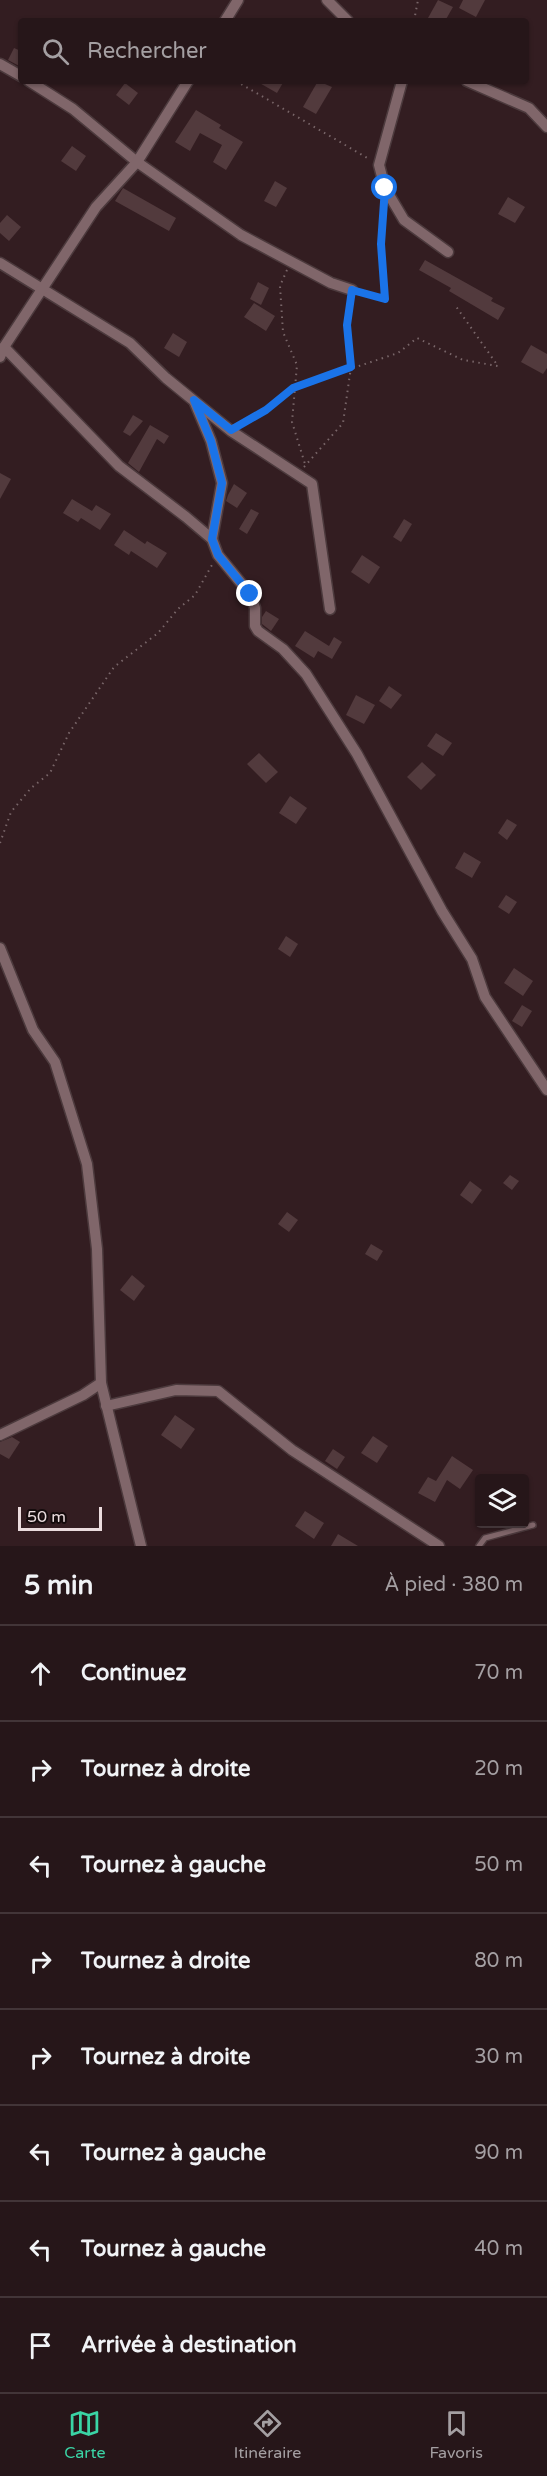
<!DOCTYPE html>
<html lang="fr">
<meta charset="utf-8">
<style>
:root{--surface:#261619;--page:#322326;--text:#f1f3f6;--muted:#a49fa2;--line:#423538;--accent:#3ad4a5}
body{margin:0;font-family:"Varela Round",sans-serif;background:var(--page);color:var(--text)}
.controls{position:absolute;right:18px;bottom:18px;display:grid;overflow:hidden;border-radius:6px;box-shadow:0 2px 4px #0004}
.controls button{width:54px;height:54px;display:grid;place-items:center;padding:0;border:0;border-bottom:2px solid var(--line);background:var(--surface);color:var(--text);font:30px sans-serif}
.scale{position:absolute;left:18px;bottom:15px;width:84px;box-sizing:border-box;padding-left:6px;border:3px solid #ebdcde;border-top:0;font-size:16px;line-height:21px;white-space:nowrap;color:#ebdcde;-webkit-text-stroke:4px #140b0c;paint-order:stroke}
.stop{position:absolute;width:18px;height:18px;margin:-14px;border:4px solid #1a73e8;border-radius:50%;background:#fff}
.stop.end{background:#1a73e8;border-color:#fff;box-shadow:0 2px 6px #0008}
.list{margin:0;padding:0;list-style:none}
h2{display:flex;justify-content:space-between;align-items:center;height:78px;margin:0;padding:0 24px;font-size:26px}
h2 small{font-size:20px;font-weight:400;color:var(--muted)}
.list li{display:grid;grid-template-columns:39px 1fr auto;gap:18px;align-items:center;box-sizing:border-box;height:96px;padding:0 24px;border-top:2px solid var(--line)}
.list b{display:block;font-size:22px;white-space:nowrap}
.list em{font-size:20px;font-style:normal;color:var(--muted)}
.icon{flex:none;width:33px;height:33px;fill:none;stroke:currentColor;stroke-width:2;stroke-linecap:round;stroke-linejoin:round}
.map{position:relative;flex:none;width:547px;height:1546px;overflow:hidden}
.search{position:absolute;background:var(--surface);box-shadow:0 2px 4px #0004;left:18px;right:18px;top:18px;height:66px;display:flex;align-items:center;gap:15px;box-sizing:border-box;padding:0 21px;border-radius:6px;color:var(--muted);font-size:22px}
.sheet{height:846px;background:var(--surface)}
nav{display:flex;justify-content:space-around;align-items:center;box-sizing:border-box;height:84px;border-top:2px solid var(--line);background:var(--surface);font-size:16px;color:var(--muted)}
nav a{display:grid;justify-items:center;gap:3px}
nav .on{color:var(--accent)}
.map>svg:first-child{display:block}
.building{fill:#523a3d}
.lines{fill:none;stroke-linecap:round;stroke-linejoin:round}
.service-casing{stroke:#4c3a3d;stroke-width:8}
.minor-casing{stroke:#4c3a3d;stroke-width:13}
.path{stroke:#796669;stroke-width:2;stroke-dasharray:1.5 4.5;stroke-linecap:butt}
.service{stroke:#80666a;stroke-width:5}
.minor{stroke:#80666a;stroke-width:10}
.route{stroke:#1a73e8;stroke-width:8}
</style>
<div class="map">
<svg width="547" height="1546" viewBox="0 0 547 1546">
<rect width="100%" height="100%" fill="#331d21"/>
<g class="building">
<polygon points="438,0 453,7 445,21 434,21 428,18"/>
<polygon points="463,0 485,0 476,17 459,8"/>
<polygon points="14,48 21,51 21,67 8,60"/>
<polygon points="256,81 284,81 277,93"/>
<polygon points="318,81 332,87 316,114 303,107"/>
<polygon points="125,83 138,93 129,105 116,95"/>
<polygon points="196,110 221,125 219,128 243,142 226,170 213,162 222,145 200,133 190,151 175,142"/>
<polygon points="72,146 86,156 76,171 61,161"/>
<polygon points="275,181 287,188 276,207 264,201"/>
<polygon points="123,188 176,218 169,231 115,201"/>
<polygon points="508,197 525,207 515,223 498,214"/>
<polygon points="7,215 21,227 9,241 0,233 0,223"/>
<polygon points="425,260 493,298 491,301 505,308 498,320 449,291 451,288 419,270"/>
<polygon points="258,282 269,288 261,305 250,299"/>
<polygon points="254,303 275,316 266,331 244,317"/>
<polygon points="173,333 187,342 179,357 164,348"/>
<polygon points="531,345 547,354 547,368 543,374 521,362"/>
<polygon points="133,415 143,421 130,436 123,432"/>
<polygon points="150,425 169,436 164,444 157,439 139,472 128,463"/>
<polygon points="0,473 11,479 0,499"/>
<polygon points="234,484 247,493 237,508 226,501 228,495"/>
<polygon points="72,499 92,511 96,505 111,514 100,530 81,518 78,522 63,513"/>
<polygon points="251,509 259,513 247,534 239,529"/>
<polygon points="404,519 412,524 401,542 393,537"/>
<polygon points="124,530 145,544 147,541 167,553 157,568 131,551 129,555 114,545"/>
<polygon points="362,555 380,567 369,584 351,572"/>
<polygon points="266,611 279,619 271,631 262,624 262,617"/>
<polygon points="305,631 329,646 334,637 342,642 332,659 318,651 314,658 295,646"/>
<polygon points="389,686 402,695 391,709 379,701"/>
<polygon points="356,695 375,705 364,724 346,715"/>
<polygon points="436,733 452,743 443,756 427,746"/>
<polygon points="259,753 278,772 266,783 247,764"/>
<polygon points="422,762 436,775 421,790 407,777"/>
<polygon points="290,796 307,808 296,824 279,813"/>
<polygon points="507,819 517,825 507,840 498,833"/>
<polygon points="464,852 481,862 472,878 455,868"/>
<polygon points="506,895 517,902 509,914 498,907"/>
<polygon points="286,936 298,944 290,957 278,949"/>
<polygon points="514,968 533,981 523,996 504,983"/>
<polygon points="522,1005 532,1011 522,1027 512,1021"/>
<polygon points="510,1175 519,1181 512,1190 503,1183"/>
<polygon points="470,1181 482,1190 472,1204 460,1195"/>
<polygon points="287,1212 298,1220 289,1232 278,1224"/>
<polygon points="371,1244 383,1251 377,1261 365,1254"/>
<polygon points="132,1275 145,1286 134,1301 120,1290"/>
<polygon points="175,1415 195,1429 181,1449 161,1435"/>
<polygon points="373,1436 388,1446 377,1463 361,1453"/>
<polygon points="12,1437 20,1442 9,1459 0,1454 0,1442"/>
<polygon points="333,1449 345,1457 337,1469 325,1461"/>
<polygon points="452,1456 473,1470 460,1489 447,1480 435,1502 418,1493 428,1477 436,1481"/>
<polygon points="305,1511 324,1523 314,1539 295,1526"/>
<polygon points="338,1534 358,1546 331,1546"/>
</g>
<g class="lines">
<g class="service-casing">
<polyline id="service" points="479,1546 485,1538 533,1525"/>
</g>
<g class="minor-casing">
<g id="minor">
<polyline points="327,0 348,21"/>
<polyline points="225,21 238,0"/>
<polyline points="0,64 21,76"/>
<polyline points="29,81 73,109 137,162 241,235 331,283 352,290"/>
<polyline points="402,81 379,165 385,188 404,220 448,252"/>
<polyline points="467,81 529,108 547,127"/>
<polyline points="0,263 130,343 166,378 231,431 312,484 330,609"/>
<polyline points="4,347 96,207 137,162 188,81"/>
<polyline points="0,357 4,347 119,466 186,517 212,539 218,555 250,594 255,608 255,626 258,631 283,649 306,674 357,754 442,911 472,959 485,997 547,1090"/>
<polyline points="195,403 211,441 222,483 212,539"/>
<polyline points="0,948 33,1030 55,1062 87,1164 97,1249 101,1383 141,1546"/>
<polyline points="106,1406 176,1390 218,1391 292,1450 439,1546"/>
<polyline points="0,1435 83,1395 101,1383"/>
</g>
</g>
<g class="path">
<polyline points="414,21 418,0"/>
<polyline points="236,81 369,159"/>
<polyline points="287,270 280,286 283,332 297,365 292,422 305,464"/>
<polyline points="363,293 385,299 381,244 384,209"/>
<polyline points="242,424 266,410 293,388 398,353 417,338 463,360 498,366 455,305"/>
<polyline points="304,467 343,423 351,367 347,325 351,300"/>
<polyline points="0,843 11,812 31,788 50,773 69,733 114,667 158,633 178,609 195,595 212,565"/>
</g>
<use href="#service" class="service"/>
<use href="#minor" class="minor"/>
</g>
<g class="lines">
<polyline class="route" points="250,594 218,555 212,539 222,483 211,441 194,400 231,430 266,410 293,388 351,367 347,325 352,290 385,299 381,244 385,188"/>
</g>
</svg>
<div class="controls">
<button><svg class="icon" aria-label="layers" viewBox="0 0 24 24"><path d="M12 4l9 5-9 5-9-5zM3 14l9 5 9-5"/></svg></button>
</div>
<div class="scale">50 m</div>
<div class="stop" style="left:385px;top:188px"></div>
<div class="stop end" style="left:250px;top:594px"></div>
<div class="search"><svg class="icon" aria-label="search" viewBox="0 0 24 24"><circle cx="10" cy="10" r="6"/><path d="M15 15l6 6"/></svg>Rechercher</div>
</div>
<section class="sheet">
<h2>5 min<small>À pied · 380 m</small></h2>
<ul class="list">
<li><svg class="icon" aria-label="ahead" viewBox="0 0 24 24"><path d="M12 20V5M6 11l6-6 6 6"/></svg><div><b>Continuez</b></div><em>70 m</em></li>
<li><svg class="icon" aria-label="right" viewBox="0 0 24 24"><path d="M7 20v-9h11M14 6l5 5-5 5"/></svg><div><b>Tournez à droite</b></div><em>20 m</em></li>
<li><svg class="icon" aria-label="left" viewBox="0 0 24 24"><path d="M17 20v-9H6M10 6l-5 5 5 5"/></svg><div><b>Tournez à gauche</b></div><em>50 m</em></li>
<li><svg class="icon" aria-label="right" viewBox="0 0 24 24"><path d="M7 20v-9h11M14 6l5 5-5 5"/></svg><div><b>Tournez à droite</b></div><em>80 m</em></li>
<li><svg class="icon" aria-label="right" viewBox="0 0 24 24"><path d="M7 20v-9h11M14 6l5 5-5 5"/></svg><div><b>Tournez à droite</b></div><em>30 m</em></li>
<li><svg class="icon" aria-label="left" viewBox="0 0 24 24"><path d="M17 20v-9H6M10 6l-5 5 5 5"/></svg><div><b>Tournez à gauche</b></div><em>90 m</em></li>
<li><svg class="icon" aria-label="left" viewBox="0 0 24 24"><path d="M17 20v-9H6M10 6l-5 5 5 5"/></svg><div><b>Tournez à gauche</b></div><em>40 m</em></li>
<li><svg class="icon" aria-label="arrive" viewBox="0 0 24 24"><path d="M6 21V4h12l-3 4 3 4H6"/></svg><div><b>Arrivée à destination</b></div></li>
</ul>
</section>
<nav>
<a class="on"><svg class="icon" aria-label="map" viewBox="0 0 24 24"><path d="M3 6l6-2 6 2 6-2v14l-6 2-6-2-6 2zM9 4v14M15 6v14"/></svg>Carte</a>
<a><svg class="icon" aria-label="directions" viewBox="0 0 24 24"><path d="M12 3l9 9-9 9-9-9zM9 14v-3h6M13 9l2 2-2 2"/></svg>Itinéraire</a>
<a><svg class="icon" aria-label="saved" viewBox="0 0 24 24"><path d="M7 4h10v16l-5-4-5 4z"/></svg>Favoris</a>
</nav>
